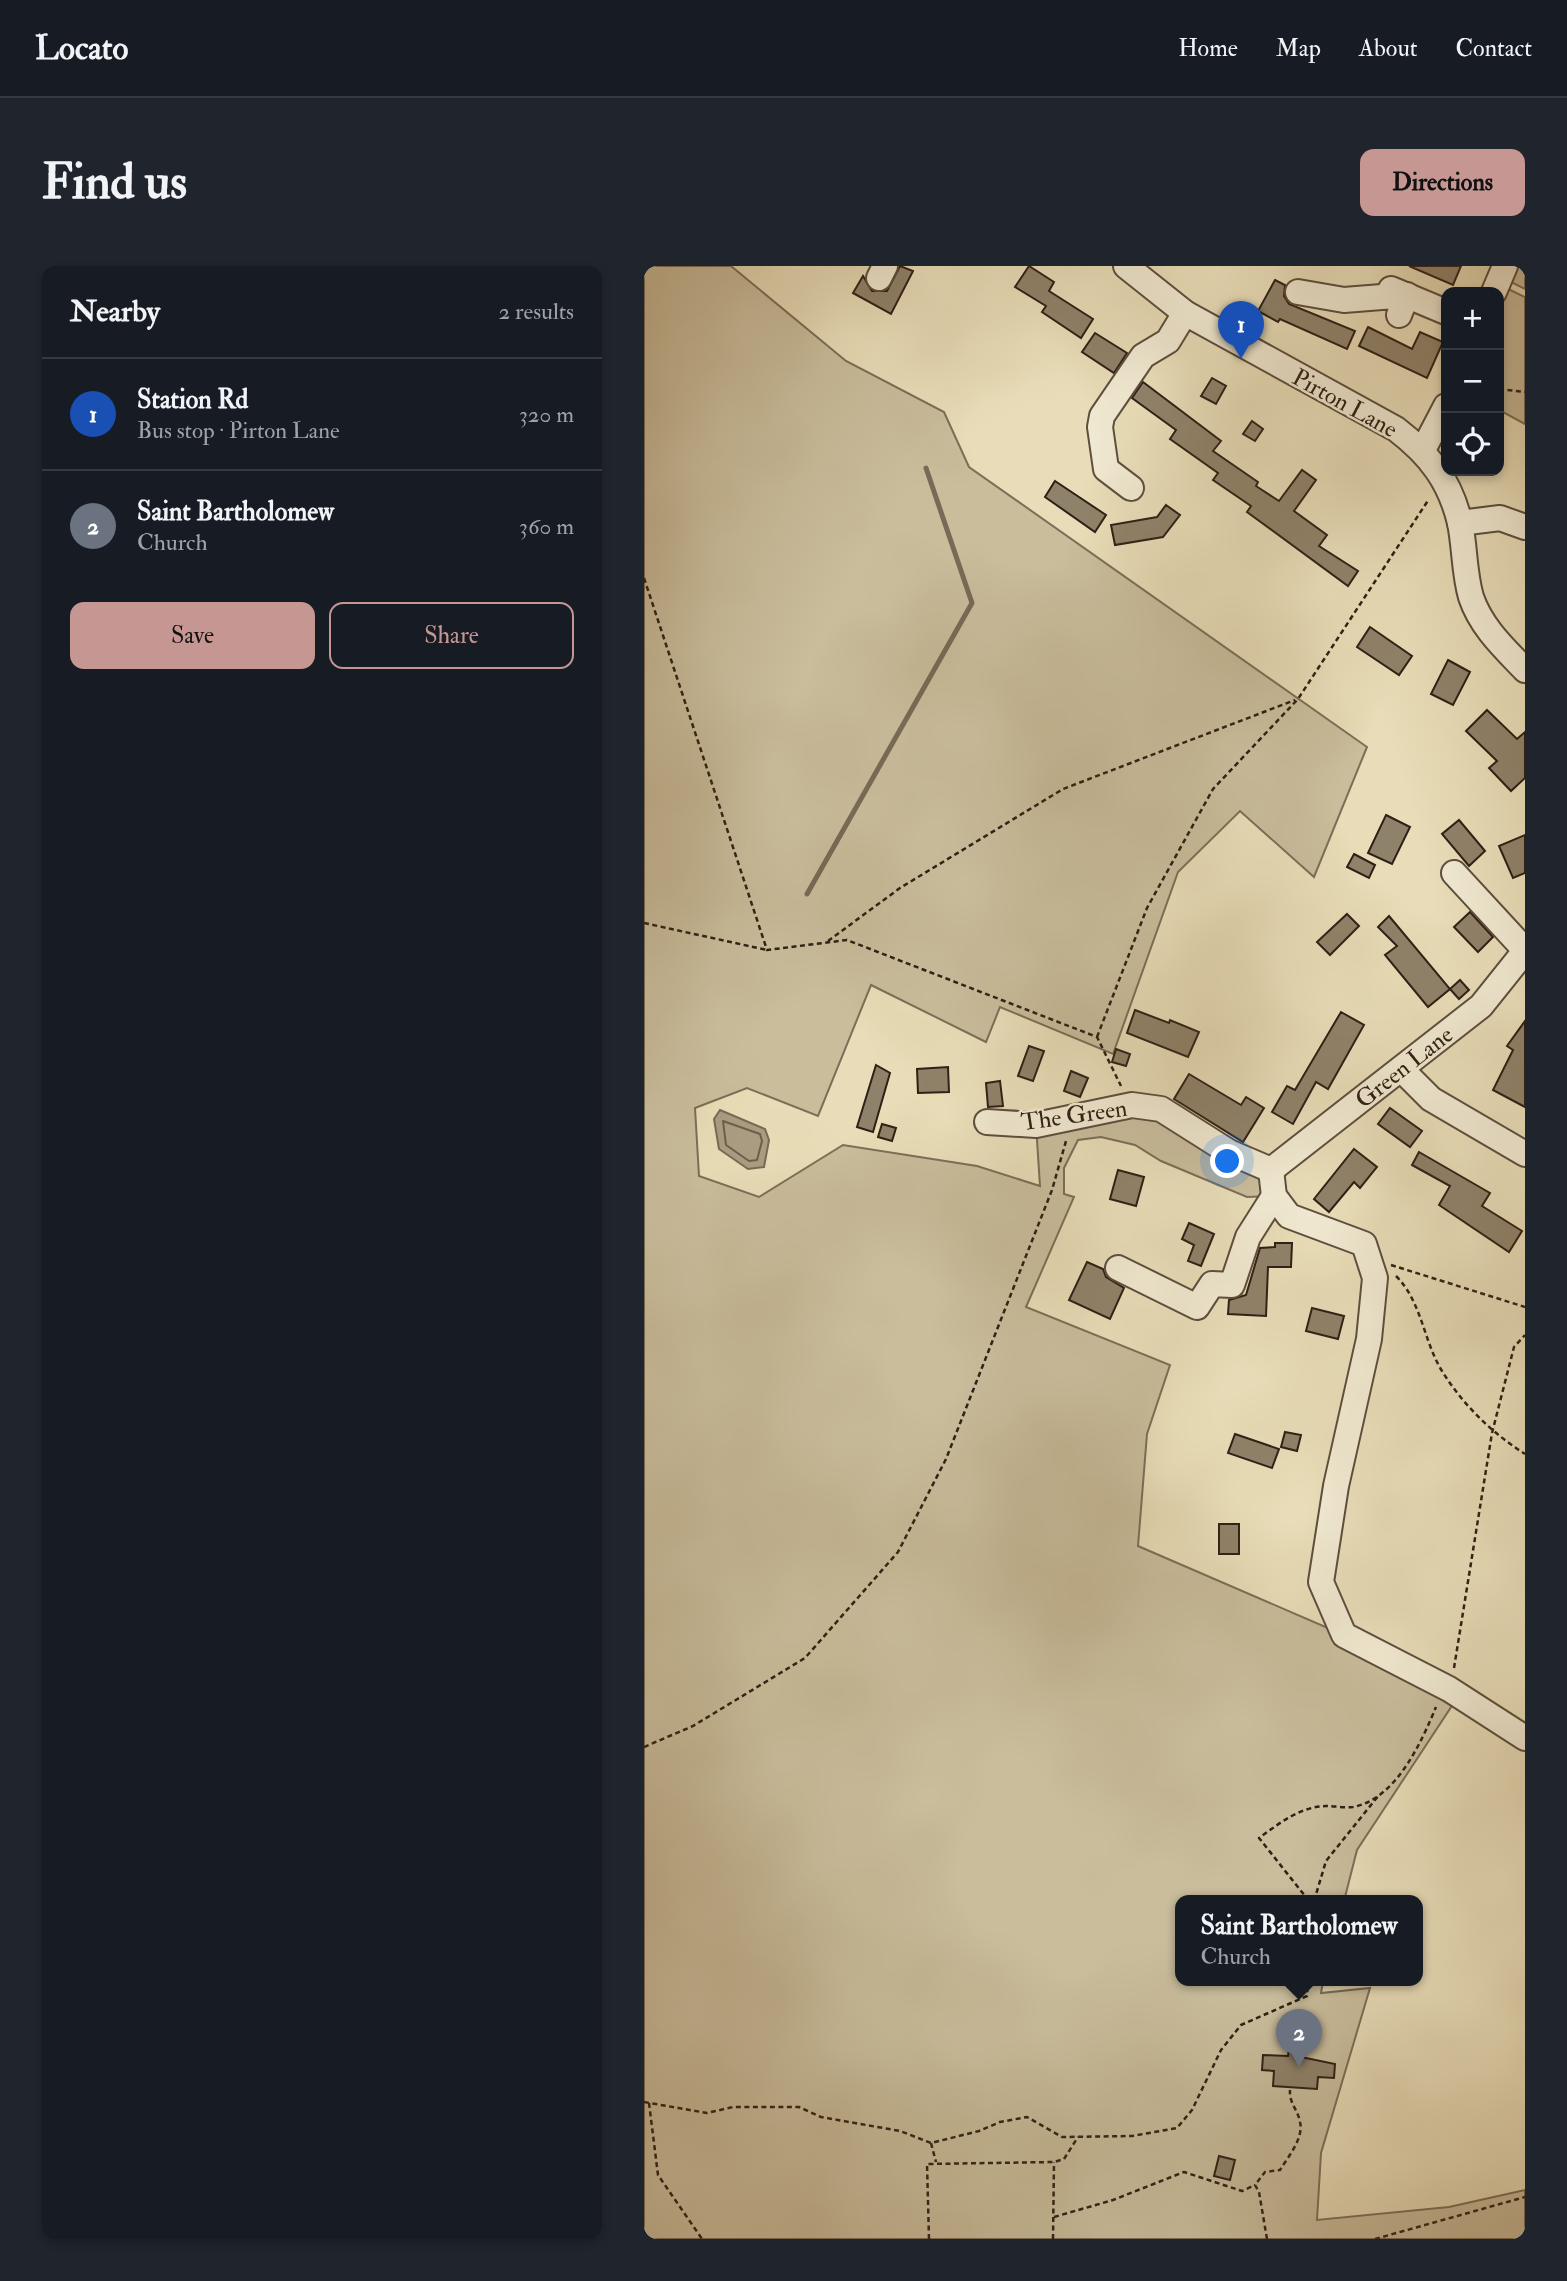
<!DOCTYPE html>
<meta charset="utf-8">
<style>
:root{--surface:#171b24;--page:#20242c;--text:#f1f3f6;--muted:#9ea1a6;--line:#363941;--accent:#c59692}
body{margin:0;font-family:"IM FELL Double Pica",serif;background:var(--page);color:var(--text)}
.controls{position:absolute;right:21px;top:21px;display:grid;overflow:hidden;border-radius:14px;box-shadow:0 4px 10px #0003}
.controls button{width:63px;height:63px;display:grid;place-items:center;padding:0;border:0;border-bottom:2px solid var(--line);background:var(--surface);color:var(--text);font:35px sans-serif}
.you{position:absolute;left:584px;top:896px;width:24px;height:24px;margin:-18px;border:5px solid #fff;border-radius:50%;background:#1a73e8;box-shadow:0 0 0 10px #1a73e833}
.badge{display:grid;place-items:center;width:46px;height:46px;border-radius:50%;background:var(--accent);color:#fff;font-size:23px;font-weight:700}
.pin{position:absolute;translate:-50% -58px;filter:drop-shadow(0 2px 4px #0008)}
.pin::after{content:'';position:absolute;top:37px;width:24px;height:21px;background:inherit;clip-path:polygon(0 0,100% 0,50% 100%)}
.popup{position:absolute;left:531px;top:1629px;width:248px;height:91px;box-sizing:border-box;display:grid;place-content:center;border-radius:14px;background:var(--surface);filter:drop-shadow(0 2px 5px #0005);font-size:23px;white-space:nowrap;color:var(--muted)}
.popup b{font-size:26px;color:var(--text)}
.popup::after{content:'';position:absolute;left:50%;top:100%;margin-left:-14px;border:14px solid transparent;border-top-color:var(--surface)}
.list{margin:0;padding:0;list-style:none}
h2{display:flex;justify-content:space-between;align-items:center;height:91px;margin:0;padding:0 28px;font-size:30px}
h2 small{font-size:23px;font-weight:400;color:var(--muted)}
.list li{display:grid;grid-template-columns:46px 1fr auto;gap:21px;align-items:center;box-sizing:border-box;height:112px;padding:0 28px;border-top:2px solid var(--line)}
.list b{display:block;font-size:26px;white-space:nowrap}
.list p{margin:0;font-size:23px;white-space:nowrap;color:var(--muted)}
.list em{font-size:23px;font-style:normal;color:var(--muted)}
.actions{display:flex;gap:14px;padding:21px 28px}
.actions a{flex:1;padding:16px 0;border:2px solid var(--accent);border-radius:14px;text-align:center;font-size:24px;color:var(--accent)}
.actions .main{background:var(--accent);color:#111}
.icon{flex:none;width:38px;height:38px;fill:none;stroke:currentColor;stroke-width:2;stroke-linecap:round;stroke-linejoin:round}
.map{position:relative;flex:none;width:881px;height:1973px;overflow:hidden;border-radius:14px}
header{display:flex;align-items:center;gap:42px;box-sizing:border-box;height:98px;padding:0 35px;background:var(--surface);border-bottom:2px solid var(--line)}
header strong{font-size:33px}
nav{display:flex;gap:38px;margin-inline-start:auto;font-size:24px}
.intro{display:flex;align-items:center;justify-content:space-between;box-sizing:border-box;height:168px;padding:0 42px}
h1{margin:0;font-size:49px}
.button{padding:18px 32px;border-radius:14px;background:var(--accent);color:#111;font-size:24px;font-weight:700}
main{display:flex;gap:42px;padding:0 42px}
aside{flex:1;background:var(--surface);border-radius:14px;box-shadow:0 4px 10px #0003}
.map>svg:first-child{display:block}
.green{fill:#c9bd9c;stroke:#7c6e58;stroke-width:2}
.water{fill:#a99c81;stroke:#786a56;stroke-width:2}
.lines{fill:none;stroke-linecap:round;stroke-linejoin:round}
.shore{stroke:#6c5e4b;stroke-width:2}
.stream{stroke:#786a56;stroke-width:5}
.building{fill:#8f826a;stroke:#2f1f15;stroke-width:2}
.minor-casing{stroke:#5d4e3e;stroke-width:28}
.path{stroke:#2f1f15;stroke-width:2.5;stroke-dasharray:5 3.5;stroke-linecap:butt}
.minor{stroke:#f0e9d1;stroke-width:24}
.labels{text-anchor:middle;stroke-width:5;stroke-linejoin:round;paint-order:stroke}
.street-label{font-size:24px;fill:#2f1f15;stroke:#f0e9d1}
</style>
<header>
<strong>Locato</strong>
<nav><a>Home</a><a>Map</a><a>About</a><a>Contact</a></nav>
</header>
<div class="intro"><h1>Find us</h1><a class="button">Directions</a></div>
<main>
<aside>
<h2>Nearby<small>2 results</small></h2>
<ul class="list">
<li><span class="badge" style="background:#1a4fb4">1</span><div><b>Station Rd</b><p>Bus stop · Pirton Lane</p></div><em>320 m</em></li>
<li><span class="badge" style="background:#6b7280">2</span><div><b>Saint Bartholomew</b><p>Church</p></div><em>360 m</em></li>
</ul>
<div class="actions"><a class="main">Save</a><a>Share</a></div>
</aside>
<div class="map">
<svg width="881" height="1973" viewBox="0 0 881 1973">
<rect width="100%" height="100%" fill="#e8ddb8"/>
<filter id="stains"><feTurbulence type="fractalNoise" baseFrequency=".00286" numOctaves="4"/><feColorMatrix values="0 0 0 0 .2 0 0 0 0 .09 0 0 0 0 .02 0 0 0 .5 -.17"/></filter>
<radialGradient id="worn" r=".72"><stop offset=".6" stop-color="#630" stop-opacity="0"/><stop offset="1" stop-color="#630" stop-opacity=".3"/></radialGradient>
<g class="green">
<polygon points="0,0 87,0 202,95 300,146 325,201 723,481 670,611 596,545 534,606 469,788 356,741 342,776 227,719 174,850 103,822 51,842 55,910 115,931 199,879 333,900 396,920 392,859 488,839 627,904 630,930 603,931 517,895 491,879 457,871 434,874 420,902 420,928 430,931 382,1041 526,1099 503,1168 494,1280 700,1369 815,1429 713,1584 700,1635 536,1635 536,1715 679,1715 677,1727 726,1722 677,1887 673,1954 805,1941 881,1924 881,1973 0,1973"/>
<polygon points="875,0 881,0 881,23 867,16"/>
<polygon points="862,22 881,31 881,158 855,144 855,37"/>
</g>
<polygon class="water" points="76,844 121,863 125,874 120,901 104,903 75,883 70,853"/>
<g class="lines">
<polygon class="shore" points="79,855 116,868 118,875 113,894 105,895 82,879"/>
<polyline class="stream" points="163,628 328,337 282,202"/>
</g>
<g class="building">
<polygon points="256,0 269,5 247,48 209,27 219,10 228,25 243,25"/>
<polygon points="385,0 410,16 405,25 449,53 437,72 398,46 402,40 371,21"/>
<polygon points="765,0 817,0 809,19"/>
<polygon points="631,14 641,19 640,30 645,38 711,65 703,83 636,53 634,56 614,45"/>
<polygon points="724,61 768,83 776,66 799,76 783,112 715,80"/>
<polygon points="451,67 483,87 470,107 438,86"/>
<polygon points="568,112 582,120 572,138 557,130"/>
<polygon points="499,116 577,175 569,185 614,216 612,220 635,235 658,204 672,214 650,245 683,269 675,280 714,305 704,320 603,246 607,240 569,214 574,207 526,173 532,164 488,132"/>
<polygon points="608,155 619,163 611,175 599,168"/>
<polygon points="411,215 462,249 451,266 401,231"/>
<polygon points="522,239 536,249 519,271 471,279 467,259 513,251"/>
<polygon points="726,361 768,390 755,409 713,381"/>
<polygon points="804,394 826,406 809,439 787,428"/>
<polygon points="843,444 873,473 881,466 881,512 867,525 845,502 853,495 822,465"/>
<polygon points="742,549 766,561 748,598 724,587"/>
<polygon points="815,554 841,585 825,600 798,568"/>
<polygon points="881,569 881,607 869,612 855,580"/>
<polygon points="710,588 731,599 725,612 703,601"/>
<polygon points="826,646 849,671 834,686 810,661"/>
<polygon points="703,648 715,660 686,689 673,676"/>
<polygon points="745,650 806,723 784,741 741,689 753,680 734,661"/>
<polygon points="816,714 825,724 815,733 806,723"/>
<polygon points="491,744 525,757 526,754 555,766 544,791 483,767"/>
<polygon points="697,746 720,759 684,823 672,816 649,858 628,846 643,820 651,824"/>
<polygon points="881,755 881,841 849,824 869,784 863,780"/>
<polygon points="385,780 400,785 389,815 374,810"/>
<polygon points="472,783 486,788 482,800 468,796"/>
<polygon points="232,799 246,807 229,866 213,861"/>
<polygon points="304,801 305,826 274,827 273,803"/>
<polygon points="427,805 444,812 436,831 420,825"/>
<polygon points="545,808 597,839 602,831 620,842 599,876 530,833"/>
<polygon points="356,815 359,840 344,841 342,817"/>
<polygon points="746,842 778,865 766,881 734,858"/>
<polygon points="238,858 252,862 248,875 234,871"/>
<polygon points="710,883 733,901 716,922 710,916 685,946 670,933"/>
<polygon points="775,886 846,927 838,940 878,965 865,986 795,939 806,920 768,899"/>
<polygon points="474,904 500,911 492,940 466,933"/>
<polygon points="545,957 570,968 557,1000 544,995 550,979 538,973"/>
<polygon points="631,977 648,977 647,1001 624,1001 622,1050 584,1048 585,1034 602,1029 616,982 631,981"/>
<polygon points="443,996 459,1003 462,1011 480,1022 466,1053 425,1034"/>
<polygon points="668,1042 700,1050 694,1073 662,1065"/>
<polygon points="641,1166 657,1169 653,1185 637,1181"/>
<polygon points="591,1168 635,1183 628,1202 584,1187"/>
<rect x="575" y="1258" width="20" height="30"/>
<polygon points="645,1782 658,1783 657,1791 691,1798 690,1812 674,1811 673,1823 629,1820 630,1805 618,1804 619,1789 644,1790"/>
<polygon points="575,1890 591,1894 586,1914 570,1910"/>
</g>
<g class="lines">
<g class="minor-casing">
<g id="minor">
<path d="M482,0L541,47L752,163C786,189 806,215 816,257C821,282 820,307 827,331C837,361 860,382 881,404"/>
<polyline points="235,12 241,0"/>
<polyline points="747,23 802,46"/>
<polyline points="654,26 700,34 763,29 755,49"/>
<polyline points="850,26 861,0"/>
<polyline points="779,184 802,140"/>
<polyline points="487,222 462,203 456,161 458,150 499,90 524,75 541,47"/>
<polyline points="816,257 856,252 881,261"/>
<polyline points="810,607 881,684"/>
<polyline points="757,803 787,833 881,888"/>
<polyline points="343,856 392,859 488,839 517,843 585,886 627,904"/>
<polyline points="627,904 630,930 645,950 720,978 731,1012 725,1073 692,1220 677,1316 700,1369 805,1423 881,1472"/>
<polyline points="627,904 837,740 881,685"/>
<polyline points="474,1002 553,1041 568,1018 588,1019 604,971 630,930"/>
</g>
</g>
<g class="path">
<polyline points="855,123 881,126"/>
<polyline points="0,312 123,684 203,674 453,771 477,820"/>
<polyline points="0,657 123,684"/>
<polyline points="184,675 256,622 419,523 651,434"/>
<polyline points="453,771 503,642 569,523 654,433 785,233"/>
<polyline points="747,999 881,1041"/>
<path d="M752,1010C778,1036 779,1074 798,1105C819,1139 848,1167 881,1188"/>
<polyline points="810,1402 848,1167 870,1081 881,1069"/>
<polyline points="0,1481 49,1460 161,1392 254,1286 302,1193 408,924 422,875"/>
<path d="M665,1635L615,1572C636,1557 655,1541 682,1540C690,1540 700,1542 709,1541C752,1533 777,1477 792,1441"/>
<polyline points="670,1635 682,1595 735,1529"/>
<polyline points="0,1836 63,1847 89,1841 155,1841 177,1851 256,1865 287,1877 335,1865 356,1856 383,1851 418,1871 488,1870 533,1862 548,1844 577,1784 597,1759 663,1730 664,1715"/>
<polyline points="5,1837 14,1909 58,1973"/>
<polyline points="287,1877 292,1896"/>
<polyline points="410,1951 469,1934 540,1906 598,1925 611,1919"/>
<polyline points="285,1973 283,1898 410,1896 420,1893 434,1871"/>
<polyline points="409,1973 410,1896"/>
<path d="M623,1973L615,1926L611,1919L621,1906L636,1904C644,1891 660,1872 656,1856C654,1844 645,1837 646,1824"/>
<polyline points="731,1973 881,1931"/>
</g>
<use href="#minor" class="minor"/>
</g>
<g class="labels">
<g class="street-label">
<text transform="translate(701 137) rotate(29)" y="8">Pirton Lane</text>
<text transform="translate(760 801) rotate(-38)" y="8">Green Lane</text>
<text transform="translate(430 849) rotate(-8)" y="8">The Green</text>
</g>
</g>
<rect width="100%" height="100%" filter="url(#stains)"/>
<rect width="100%" height="100%" fill="url(#worn)"/>
</svg>
<div class="controls">
<button>+</button>
<button>−</button>
<button><svg class="icon" aria-label="locate" viewBox="0 0 24 24"><circle cx="12" cy="12" r="6"/><path d="M12 2v4M12 18v4M2 12h4M18 12h4"/></svg></button>
</div>
<div class="you"></div>
<div class="pin badge" style="left:597px;top:93px;background:#1a4fb4">1</div>
<div class="pin badge" style="left:655px;top:1801px;background:#6b7280">2</div>
<div class="popup"><b>Saint Bartholomew</b>Church</div>
</div>
</main>
